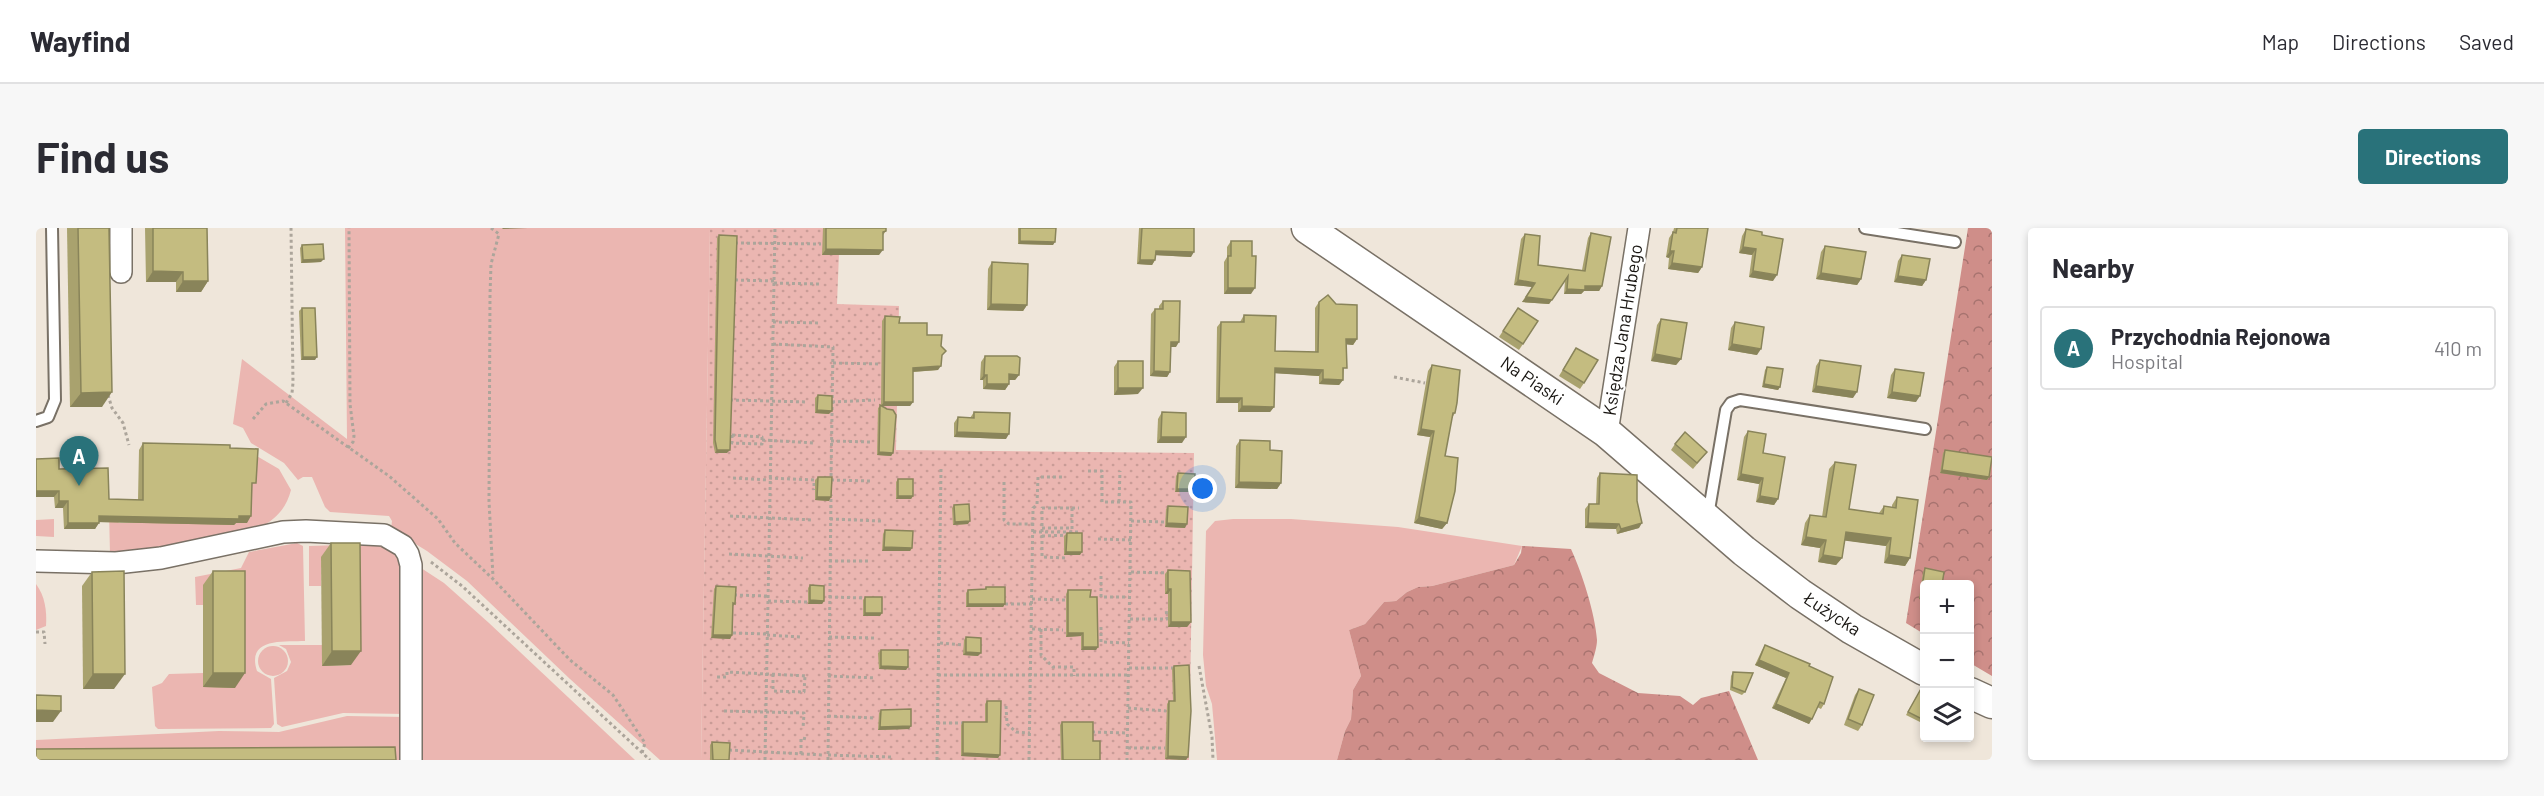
<!DOCTYPE html>
<meta charset="utf-8">
<style>
:root{--surface:#fff;--page:#f7f7f7;--text:#2b2b33;--muted:#7c7c81;--line:#e1e1e2;--accent:#29727a}
body{margin:0;font-family:Barlow,sans-serif;background:var(--page);color:var(--text)}
.controls{position:absolute;right:18px;bottom:18px;display:grid;overflow:hidden;border-radius:6px;box-shadow:0 3px 9px #0003}
.controls button{width:54px;height:54px;display:grid;place-items:center;padding:0;border:0;border-bottom:2px solid var(--line);background:var(--surface);color:var(--text);font:30px sans-serif}
.you{position:absolute;left:1167px;top:261px;width:21px;height:21px;margin:-15px;border:4px solid #fff;border-radius:50%;background:#1a73e8;box-shadow:0 0 0 9px #1a73e833}
.badge{display:grid;place-items:center;width:39px;height:39px;border-radius:50%;background:var(--accent);color:#fff;font-size:20px;font-weight:700}
.pin{position:absolute;translate:-50% -50px;filter:drop-shadow(0 2px 3px #0008)}
.pin::after{content:'';position:absolute;top:32px;width:21px;height:18px;background:inherit;clip-path:polygon(0 0,100% 0,50% 100%)}
.list{margin:0;padding:0;list-style:none}
h2{display:flex;justify-content:space-between;align-items:center;height:78px;margin:0;padding:0 24px;font-size:26px}
h2 small{font-size:20px;font-weight:400;color:var(--muted)}
.list li{display:grid;grid-template-columns:39px 1fr auto;gap:18px;align-items:center;box-sizing:border-box;height:84px;margin:0 12px 12px;padding:0 12px;border:2px solid var(--line);border-radius:6px}
.list b{display:block;font-size:22px;white-space:nowrap}
.list p{margin:0;font-size:20px;white-space:nowrap;color:var(--muted)}
.list em{font-size:20px;font-style:normal;color:var(--muted)}
.icon{flex:none;width:33px;height:33px;fill:none;stroke:currentColor;stroke-width:2;stroke-linecap:round;stroke-linejoin:round}
.map{position:relative;flex:none;width:1956px;height:532px;overflow:hidden;border-radius:6px}
header{display:flex;align-items:center;gap:36px;box-sizing:border-box;height:84px;padding:0 30px;background:var(--surface);border-bottom:2px solid var(--line)}
header strong{font-size:28px}
nav{display:flex;gap:33px;margin-inline-start:auto;font-size:21px}
.intro{display:flex;align-items:center;justify-content:space-between;box-sizing:border-box;height:144px;padding:0 36px}
h1{margin:0;font-size:42px}
.button{padding:15px 27px;border-radius:6px;background:var(--accent);color:#fff;font-size:21px;font-weight:700}
main{display:flex;gap:36px;padding:0 36px}
aside{flex:1;background:var(--surface);border-radius:6px;box-shadow:0 3px 9px #0003}
.map>svg:first-child{display:block}
.grass{fill:#ebb6b1}
.forest{fill:url(#forest-crowns)}
.garden{fill:url(#garden-dots)}
.lines{fill:none;stroke-linecap:round;stroke-linejoin:round}
.lane-casing{stroke:#797166;stroke-width:14}
.street-casing{stroke:#797166;stroke-width:24}
.secondary-casing{stroke:#797166;stroke-width:33}
.path{stroke:#aca59b;stroke-width:3;stroke-dasharray:3 3;stroke-linecap:butt}
.lane{stroke:#fff;stroke-width:10}
.street{stroke:#fff;stroke-width:21}
.secondary{stroke:#fff;stroke-width:30}
.wall{fill:#a9a26e}
.shaded-wall{fill:#89845a}
.building{fill:#c4bc80;stroke:#89845a;stroke-width:1.5}
.labels{text-anchor:middle;stroke-width:4.5;stroke-linejoin:round;paint-order:stroke}
.street-label{font-size:18px;fill:#181511;stroke:#fff}
</style>
<header>
<strong>Wayfind</strong>
<nav><a>Map</a><a>Directions</a><a>Saved</a></nav>
</header>
<div class="intro"><h1>Find us</h1><a class="button">Directions</a></div>
<main>
<div class="map">
<svg width="1956" height="532" viewBox="0 0 1956 532">
<defs>
<pattern id="forest-crowns" width="20" height="18" patternUnits="userSpaceOnUse" patternTransform="scale(1.5)"><rect width="20" height="18" fill="#cf8e89"/><path d="M2 6a3 3 0 1 1 6 0M12 15a3 3 0 1 1 6 0" fill="none" stroke="#a7736f"/></pattern>
<pattern id="garden-dots" width="8" height="8" patternUnits="userSpaceOnUse" patternTransform="scale(1.5)"><rect width="8" height="8" fill="#ebb6b1"/><path d="M2 2h.1M6 6h.1" fill="none" stroke="#c99c97" stroke-width="1.8" stroke-linecap="round"/></pattern>
</defs>
<rect width="100%" height="100%" fill="#efe6da"/>
<g class="grass">
<polygon points="309,0 674,0 665,532 624,532 534,451 431,353 391,323 355,301 356,293 353,288 294,284 289,279 276,249 267,249 262,252 248,235 215,215 207,200 197,196 206,131 311,211"/>
<path d="M219,227L243,241L255,262C250,281 240,291 223,300L124,320L74,326L73,283L83,295H211Z"/>
<polygon points="18,291 18,309 0,308 0,292"/>
<polygon points="1197,291 1255,291 1362,299 1486,318 1478,337 1396,358 1382,359 1371,364 1360,373 1348,374 1329,396 1313,402 1325,448 1317,462 1315,491 1309,503 1301,532 1181,532 1176,476 1170,458 1167,427 1170,303 1179,293"/>
<path d="M261,315L267,318L269,413C248,414 210,409 221,443L235,451L238,496L235,500L122,501L119,498L116,459L126,455L133,446L167,445V459V357V377H160L159,349L205,340L213,324Z"/>
<polygon points="340,316 357,324 363,332 367,329 370,486 307,485 246,499 241,496 238,450 251,443 255,434 250,421 243,417 286,417 286,438 315,437 285,329 285,358 273,358 273,318"/>
<polygon points="382,338 408,355 453,395 599,532 382,532"/>
<path d="M0,356C9,368 11,383 10,398L0,402Z"/>
<circle cx="237" cy="433" r="15"/>
<polygon points="311,488 370,489 370,532 0,532 0,512 183,503 243,504"/>
</g>
<g class="forest">
<polygon points="1932,0 1956,0 1956,448 1934,435 1934,356 1888,356 1888,406 1870,395"/>
<path d="M1486,318L1535,321C1546,345 1559,385 1561,412C1561,419 1558,428 1556,435L1563,445L1602,465L1644,468L1657,477L1665,470L1693,463L1722,532H1301L1309,503L1315,491L1317,462L1325,448L1313,402L1329,396L1348,374L1360,373L1371,364L1382,359L1396,358L1478,337L1485,325Z"/>
</g>
<polygon class="garden" points="674,0 804,0 801,76 863,78 860,222 1158,225 1153,532 665,532"/>
<g class="lines">
<g class="lane-casing">
<g id="lane">
<polyline points="1829,0 1919,14"/>
<polyline points="0,193 12,189 19,172 16,0"/>
<polyline points="1672,288 1690,182 1695,175 1704,172 1889,201"/>
</g>
</g>
<g class="street-casing">
<g id="street">
<polyline points="85,0 85,44"/>
<polyline points="1569,203 1573,192 1603,0"/>
<polyline points="0,333 80,335 125,330 247,304 270,303 348,307 367,318 372,326 375,337 375,532"/>
</g>
</g>
<g class="secondary-casing">
<g id="secondary">
<polyline points="1271,0 1569,203 1708,323 1764,366 1816,401 1888,442"/>
<polyline points="1934,465 1956,475"/>
</g>
</g>
<g class="path">
<polyline points="455,0 463,6 455,36 454,67 453,273 457,349"/>
<polyline points="699,15 785,16"/>
<polyline points="699,52 738,53"/>
<polyline points="738,55 784,56"/>
<polyline points="737,94 785,95"/>
<polyline points="737,116 797,119 795,251"/>
<polyline points="797,135 845,136"/>
<polyline points="1358,149 1389,155"/>
<polyline points="72,167 76,180 87,195 93,217"/>
<polyline points="694,172 772,174"/>
<polyline points="796,174 839,172"/>
<polyline points="250,175 256,165 257,155 255,0"/>
<polyline points="217,191 230,176 247,173 353,248 402,291 419,315 457,351 534,432 577,467 609,515 606,525"/>
<polygon points="696,207 726,209 726,216 696,215"/>
<polyline points="726,212 779,215"/>
<polyline points="795,213 835,214"/>
<polyline points="312,220 317,214 318,208 314,176 313,0"/>
<polyline points="1052,243 1066,243 1066,274 1095,274 1091,532"/>
<polyline points="697,250 733,252"/>
<polyline points="733,250 778,252 778,262"/>
<polyline points="795,252 836,253"/>
<polyline points="968,254 968,292 973,296 998,296"/>
<polyline points="1083,274 1084,243"/>
<polyline points="694,288 777,292"/>
<polyline points="794,291 845,293"/>
<polyline points="1095,293 1129,294"/>
<polyline points="1006,300 1036,300"/>
<polyline points="997,304 1042,304"/>
<polyline points="1006,308 1036,307 1036,280"/>
<polyline points="1062,311 1095,312"/>
<polyline points="693,326 767,330"/>
<polyline points="1029,330 1006,329 1006,280 1043,280"/>
<polyline points="793,333 832,333"/>
<polyline points="395,334 426,358 614,532"/>
<polyline points="1095,344 1133,345"/>
<polyline points="1065,348 1065,369 1093,369"/>
<polyline points="698,367 732,368"/>
<polyline points="793,369 830,370"/>
<polyline points="996,371 1029,372"/>
<polyline points="732,373 771,374"/>
<polyline points="969,376 996,376"/>
<polyline points="1094,391 1131,391 1130,380"/>
<polyline points="1059,399 1065,399 1065,414 1093,415"/>
<polyline points="996,401 1027,402"/>
<polyline points="1005,401 1005,427 1017,439 1038,439 1038,448"/>
<polyline points="0,404 8,404 9,416"/>
<polyline points="697,405 731,406"/>
<polyline points="731,407 765,409"/>
<polyline points="793,409 839,410"/>
<polyline points="904,415 927,417"/>
<polyline points="1163,438 1176,509 1177,532"/>
<polyline points="1093,440 1139,440"/>
<polyline points="737,446 737,463 768,464 769,448"/>
<polyline points="902,447 1093,447"/>
<polyline points="792,448 840,450"/>
<polyline points="681,449 691,449 691,444 772,448"/>
<polyline points="970,478 971,496 980,504 994,505"/>
<polyline points="1092,480 1130,483"/>
<polyline points="688,483 768,485 767,501"/>
<polyline points="792,488 838,490"/>
<polyline points="901,495 929,495"/>
<polyline points="1056,504 1092,505"/>
<polyline points="1092,520 1129,520"/>
<polyline points="693,522 787,527"/>
<polyline points="765,526 765,510 771,511"/>
<polyline points="792,527 855,529"/>
<polyline points="729,532 739,0"/>
<polyline points="792,532 795,267"/>
<polyline points="901,532 905,241"/>
<polyline points="993,532 997,280 1001,277 1002,249 1027,249"/>
</g>
<use href="#lane" class="lane"/>
<use href="#street" class="street"/>
<use href="#secondary" class="secondary"/>
</g>
<g class="wall">
<polygon points="31,0 73,0 66,179 34,179"/>
<polygon points="109,0 171,0 172,53 165,64 140,64 140,54 110,54"/>
<polygon points="787,0 850,0 850,3 847,7 843,27 786,27"/>
<polygon points="982,0 1020,0 1017,17 982,16"/>
<polygon points="1103,0 1158,0 1155,29 1119,27 1119,32 1116,37 1101,36"/>
<polygon points="1638,0 1672,0 1666,39 1662,45 1632,41 1633,30 1630,29 1633,10 1637,4"/>
<polygon points="1710,1 1726,7 1737,53 1713,49 1716,27 1703,25 1706,8"/>
<polygon points="1555,5 1566,58 1563,63 1548,63 1545,66 1528,66 1529,53 1513,76 1486,74 1496,59 1478,57 1485,11 1489,6 1502,37 1546,42 1552,10"/>
<polygon points="683,7 691,225 679,225 677,215 681,10"/>
<polygon points="1195,13 1216,28 1215,66 1188,66 1188,34 1191,29 1191,19"/>
<polygon points="266,17 285,34 265,35 264,20"/>
<polygon points="1789,18 1825,51 1821,57 1780,51 1785,24"/>
<polygon points="1866,27 1890,52 1886,58 1858,54 1862,33"/>
<polygon points="956,34 991,77 987,83 951,82 952,41"/>
<polygon points="1127,73 1140,119 1135,119 1134,144 1131,149 1114,148 1115,86 1119,81 1123,81 1123,78"/>
<polygon points="1283,74 1321,111 1317,117 1310,116 1307,152 1303,157 1283,156 1283,148 1239,145 1238,179 1234,184 1202,184 1202,175 1180,175 1181,99 1185,94 1204,94 1208,87 1239,123 1279,124 1279,80"/>
<polygon points="266,80 279,132 265,132 263,83"/>
<polygon points="1482,80 1502,93 1483,122 1463,109"/>
<polygon points="849,88 891,107 905,118 910,123 905,129 902,142 877,144 877,174 874,178 846,178 857,225 855,228 841,227 842,180 845,177 846,93"/>
<polygon points="1625,91 1645,131 1640,137 1615,133 1621,97"/>
<polygon points="1699,94 1721,127 1692,122 1695,100"/>
<polygon points="1540,120 1548,155 1544,161 1523,148"/>
<polygon points="949,128 983,147 979,152 973,152 973,156 969,162 947,161 947,152 944,152 945,134"/>
<polygon points="1784,132 1817,170 1776,164 1780,138"/>
<polygon points="1082,133 1102,166 1078,167 1078,139"/>
<polygon points="1396,137 1419,185 1416,190 1409,228 1411,295 1406,301 1378,295 1394,209 1381,207 1392,143"/>
<polygon points="1731,139 1744,159 1742,162 1726,159 1729,142"/>
<polygon points="1859,141 1880,174 1851,170 1855,147"/>
<polygon points="782,167 793,186 779,185 779,170"/>
<polygon points="938,184 970,211 918,209 918,195 922,189 934,190"/>
<polygon points="1126,184 1146,215 1121,215 1122,191"/>
<polygon points="1712,203 1727,225 1742,271 1738,277 1720,274 1723,256 1701,252 1708,209"/>
<polygon points="1204,212 1234,222 1245,255 1241,261 1199,260 1200,218"/>
<polygon points="107,215 194,220 216,262 211,295 200,295 198,297 63,294 59,301 28,301 27,280 19,280 18,269 0,269 0,231 23,241 73,271 102,272 103,222"/>
<polygon points="1639,216 1671,224 1657,241 1635,222"/>
<polygon points="1909,222 1953,249 1951,252 1904,245 1907,225"/>
<polygon points="1799,234 1813,281 1843,285 1848,278 1856,279 1856,277 1861,269 1874,330 1869,338 1848,335 1850,318 1808,312 1806,330 1800,337 1782,334 1784,320 1765,317 1769,295 1774,287 1786,289 1793,241"/>
<polygon points="1142,245 1158,261 1156,264 1139,264 1140,248"/>
<polygon points="1564,245 1601,273 1603,300 1581,306 1580,301 1549,300 1549,281 1553,276 1560,276 1561,250"/>
<polygon points="782,249 793,273 779,272 779,252"/>
<polygon points="862,251 877,268 875,271 860,271 860,254"/>
<polygon points="918,277 932,296 917,297 916,280"/>
<polygon points="1132,278 1149,300 1129,299 1130,281"/>
<polygon points="849,302 876,320 874,323 846,323 847,306"/>
<polygon points="1031,305 1044,327 1028,327 1028,308"/>
<polygon points="295,315 315,437 286,438 285,329"/>
<polygon points="1889,340 1888,372 1883,371 1887,344"/>
<polygon points="1132,342 1155,394 1151,399 1132,399 1132,366 1129,366 1129,346"/>
<polygon points="177,343 199,460 167,459 167,357"/>
<polygon points="56,344 78,461 47,461 46,358"/>
<polygon points="774,357 788,373 786,376 772,376 772,360"/>
<polygon points="680,358 699,376 697,378 696,407 694,411 675,410 678,361"/>
<polygon points="950,359 969,376 967,379 930,379 930,365 932,362 948,362"/>
<polygon points="1032,362 1054,369 1062,419 1060,422 1045,422 1045,408 1030,409 1030,366"/>
<polygon points="829,369 844,388 827,388 827,372"/>
<polygon points="930,409 942,428 927,427 928,412"/>
<polygon points="1729,417 1773,438 1788,476 1785,481 1781,479 1773,496 1736,480 1750,450 1719,437 1726,422"/>
<polygon points="845,422 872,439 870,442 843,441 842,425"/>
<polygon points="1138,438 1152,529 1150,532 1129,531 1131,476 1133,473 1137,473 1136,441"/>
<polygon points="1697,444 1709,464 1706,467 1694,462 1695,448"/>
<polygon points="1886,459 1888,460 1888,496 1870,487"/>
<polygon points="1823,461 1826,497 1822,503 1808,497 1819,467"/>
<polygon points="951,473 964,527 962,530 925,528 925,497 927,494 949,494 949,476"/>
<polygon points="845,482 873,501 842,502 843,485"/>
<polygon points="1026,494 1057,513 1064,532 1025,532 1024,497"/>
<polygon points="676,514 693,532 674,532 674,517"/>
</g>
<g class="shaded-wall">
<polygon points="467,0 492,0 466,1"/>
<polygon points="984,13 1019,14 1017,17 982,16"/>
<polygon points="1707,19 1720,21 1716,27 1703,25"/>
<polygon points="790,21 847,22 843,27 786,27"/>
<polygon points="1120,23 1158,24 1155,29 1117,27"/>
<polygon points="1634,23 1638,23 1633,30 1630,29"/>
<polygon points="288,31 285,34 265,35 267,32"/>
<polygon points="1104,32 1119,32 1116,37 1101,36"/>
<polygon points="1636,35 1666,39 1662,45 1632,41"/>
<polygon points="117,43 147,44 140,54 110,54"/>
<polygon points="1717,43 1741,47 1737,53 1713,49"/>
<polygon points="1785,45 1825,51 1821,57 1780,51"/>
<polygon points="1862,48 1890,52 1886,58 1858,54"/>
<polygon points="1482,52 1499,55 1496,59 1478,57"/>
<polygon points="147,53 172,53 165,64 140,64"/>
<polygon points="1549,58 1566,58 1563,63 1548,63 1545,66 1528,66 1531,61"/>
<polygon points="1192,60 1219,60 1215,66 1188,66"/>
<polygon points="1490,69 1516,72 1513,76 1486,74"/>
<polygon points="955,76 991,77 987,83 951,82"/>
<polygon points="1310,111 1321,111 1317,117 1306,116"/>
<polygon points="1135,114 1143,114 1140,119 1131,119"/>
<polygon points="1696,116 1725,121 1721,127 1692,122"/>
<polygon points="1619,126 1645,131 1640,137 1615,133"/>
<polygon points="267,129 281,129 279,132 265,132"/>
<polygon points="905,138 902,142 874,144 877,140"/>
<polygon points="1239,140 1287,142 1283,148 1235,145"/>
<polygon points="1118,143 1134,144 1131,149 1114,148"/>
<polygon points="973,146 983,147 979,152 969,152"/>
<polygon points="948,147 951,147 947,152 944,152"/>
<polygon points="1287,151 1307,152 1303,157 1283,156"/>
<polygon points="951,156 973,156 969,162 947,161"/>
<polygon points="1728,156 1744,159 1742,162 1726,159"/>
<polygon points="1780,158 1821,164 1817,170 1776,164"/>
<polygon points="1082,160 1107,160 1102,166 1078,167"/>
<polygon points="76,164 66,179 34,179 45,165"/>
<polygon points="1856,164 1884,168 1880,174 1851,170"/>
<polygon points="1183,170 1206,170 1202,175 1180,175"/>
<polygon points="848,174 877,174 874,178 845,178"/>
<polygon points="1206,178 1238,179 1234,184 1202,184"/>
<polygon points="781,182 796,183 793,186 779,185"/>
<polygon points="1385,201 1398,203 1394,209 1381,207"/>
<polygon points="921,204 973,206 970,211 918,209"/>
<polygon points="1125,209 1150,209 1146,215 1121,215"/>
<polygon points="681,222 694,222 691,225 679,225"/>
<polygon points="843,224 857,225 855,228 841,227"/>
<polygon points="1906,242 1953,249 1951,252 1904,245"/>
<polygon points="1705,246 1727,250 1723,256 1701,252"/>
<polygon points="1203,254 1245,255 1241,261 1199,260"/>
<polygon points="1141,261 1158,261 1156,264 1139,264"/>
<polygon points="0,263 23,263 18,269 0,269"/>
<polygon points="862,268 877,268 875,271 860,271"/>
<polygon points="1724,268 1742,271 1738,277 1720,274"/>
<polygon points="781,269 795,269 793,273 779,272"/>
<polygon points="23,273 32,273 27,280 19,280"/>
<polygon points="63,288 215,288 211,295 200,295 198,297 59,294"/>
<polygon points="1383,289 1411,295 1406,301 1378,295"/>
<polygon points="934,293 932,296 917,297 919,294"/>
<polygon points="32,295 63,295 59,301 28,301"/>
<polygon points="1131,295 1151,296 1149,300 1129,299"/>
<polygon points="1552,295 1583,296 1580,301 1549,300"/>
<polygon points="1606,295 1603,300 1581,306 1585,301"/>
<polygon points="1810,304 1855,310 1850,318 1804,312"/>
<polygon points="1770,309 1790,312 1784,320 1765,317"/>
<polygon points="848,319 876,320 874,323 846,323"/>
<polygon points="1030,324 1046,324 1044,327 1028,327"/>
<polygon points="1787,327 1806,330 1800,337 1782,334"/>
<polygon points="1853,327 1874,330 1869,338 1848,335"/>
<polygon points="1132,361 1135,361 1132,366 1129,366"/>
<polygon points="1885,367 1888,368 1888,372 1883,371"/>
<polygon points="774,372 788,373 786,376 772,376"/>
<polygon points="932,376 969,376 967,379 930,379"/>
<polygon points="829,385 846,385 844,388 827,388"/>
<polygon points="1135,394 1155,394 1151,399 1132,399"/>
<polygon points="1032,405 1047,405 1045,408 1030,409"/>
<polygon points="677,407 696,407 694,411 675,410"/>
<polygon points="1047,419 1062,419 1060,422 1045,422"/>
<polygon points="296,423 325,423 315,437 286,438"/>
<polygon points="930,424 945,425 942,428 927,427"/>
<polygon points="1723,432 1753,445 1750,450 1719,437"/>
<polygon points="845,438 872,439 870,442 843,441"/>
<polygon points="177,445 209,445 199,460 167,459"/>
<polygon points="57,446 89,446 78,461 47,461"/>
<polygon points="1740,476 1776,491 1773,496 1736,480"/>
<polygon points="0,482 25,483 17,494 0,494"/>
<polygon points="875,498 873,501 842,502 844,499"/>
<polygon points="927,525 964,527 962,530 925,528"/>
<polygon points="1132,528 1152,529 1150,532 1129,531"/>
</g>
<g class="building">
<polygon points="42,0 73,0 76,164 45,165"/>
<polygon points="117,0 171,0 172,53 147,53 147,44 117,43"/>
<polygon points="790,0 850,0 850,3 847,4 847,22 790,21"/>
<polygon points="984,0 1020,0 1019,14 984,13"/>
<polygon points="1106,0 1158,0 1158,24 1120,23 1119,32 1104,32"/>
<polygon points="1641,0 1672,0 1666,39 1636,35 1638,23 1634,23 1637,4 1640,5"/>
<polygon points="1710,1 1726,4 1726,7 1747,11 1741,47 1717,43 1720,21 1707,19"/>
<polygon points="1555,5 1575,9 1566,58 1549,58 1549,62 1531,61 1532,48 1516,72 1490,69 1499,55 1482,52 1489,6 1504,8 1502,37 1549,43"/>
<polygon points="683,7 701,8 694,222 681,222 679,212"/>
<polygon points="1195,13 1216,13 1216,28 1220,28 1219,60 1192,60 1192,28 1195,28"/>
<polygon points="287,16 288,31 267,32 266,17"/>
<polygon points="1789,18 1830,24 1825,51 1785,45"/>
<polygon points="1866,27 1894,31 1890,52 1862,48"/>
<polygon points="956,34 992,36 991,77 955,76"/>
<polygon points="1292,67 1300,76 1321,77 1321,111 1310,111 1311,140 1307,140 1307,152 1287,151 1287,142 1239,140 1238,179 1206,178 1206,170 1183,170 1185,94 1208,94 1208,87 1240,88 1239,123 1282,124 1283,74"/>
<polygon points="1127,73 1144,73 1143,114 1135,114 1134,144 1118,143 1119,81 1127,81"/>
<polygon points="266,80 279,80 281,129 267,129"/>
<polygon points="1482,80 1502,93 1487,116 1467,103"/>
<polygon points="849,88 864,89 863,95 891,95 891,107 906,107 905,118 910,123 906,127 905,138 877,140 877,174 848,174"/>
<polygon points="1625,91 1651,95 1645,131 1619,126"/>
<polygon points="1699,94 1728,99 1725,121 1696,116"/>
<polygon points="1540,120 1562,132 1548,155 1527,142"/>
<polygon points="949,128 981,128 984,130 983,147 973,146 973,156 951,156 951,147 948,147"/>
<polygon points="1784,132 1825,138 1821,164 1780,158"/>
<rect x="1082" y="133" width="25" height="27"/>
<polygon points="1396,137 1424,142 1421,175 1419,185 1417,185 1409,228 1422,230 1419,263 1411,295 1383,289 1398,203 1385,201"/>
<polygon points="1731,139 1747,141 1744,159 1728,156"/>
<polygon points="1859,141 1888,145 1884,168 1856,164"/>
<polygon points="782,167 796,168 796,183 781,182"/>
<polygon points="844,177 851,181 857,182 860,187 857,225 843,224"/>
<polygon points="938,184 974,185 973,206 921,204 922,189 938,190"/>
<polygon points="1126,184 1150,185 1150,209 1125,209"/>
<polygon points="1712,203 1730,206 1727,225 1749,229 1742,271 1724,268 1727,250 1705,246"/>
<polygon points="1649,204 1671,224 1661,235 1639,216"/>
<polygon points="1204,212 1234,213 1234,222 1246,223 1245,255 1203,254"/>
<polygon points="107,215 194,217 194,220 222,221 220,255 216,255 215,288 203,288 203,291 63,288 63,295 32,295 32,273 23,273 23,263 0,263 0,231 23,230 23,241 72,240 73,271 107,272"/>
<polygon points="1909,222 1956,229 1953,249 1906,242"/>
<polygon points="1799,234 1820,237 1813,281 1847,286 1848,278 1860,280 1861,269 1882,272 1874,330 1853,327 1855,310 1810,304 1806,330 1787,327 1790,312 1770,309 1774,287 1790,289"/>
<polygon points="1142,245 1159,246 1158,261 1141,261"/>
<polygon points="1564,245 1601,247 1601,273 1606,295 1585,301 1583,296 1552,295 1553,276 1563,276"/>
<polygon points="782,249 796,249 795,269 781,269"/>
<rect x="862" y="251" width="15" height="17"/>
<polygon points="933,276 934,293 919,294 918,277"/>
<polygon points="1132,278 1152,279 1151,296 1131,295"/>
<polygon points="849,302 877,303 876,320 848,319"/>
<polygon points="1031,305 1046,305 1046,324 1030,324"/>
<polygon points="295,315 324,315 325,423 296,423"/>
<polygon points="1889,340 1908,344 1906,357 1888,357 1888,368 1885,367"/>
<polygon points="1132,342 1154,343 1155,394 1135,394 1135,361 1132,361"/>
<polygon points="88,343 89,446 57,446 56,344"/>
<rect x="177" y="343" width="32" height="102"/>
<polygon points="774,357 788,358 788,373 774,372"/>
<polygon points="680,358 700,359 699,376 697,375 696,407 677,407"/>
<polygon points="950,359 969,359 969,376 932,376 932,362 950,361"/>
<polygon points="1032,362 1055,362 1054,369 1061,369 1062,419 1047,419 1047,405 1032,405"/>
<rect x="829" y="369" width="17" height="16"/>
<polygon points="930,409 945,410 945,425 930,424"/>
<polygon points="1729,417 1774,436 1773,438 1797,449 1788,476 1784,474 1776,491 1740,476 1753,445 1723,432"/>
<polygon points="845,422 872,422 872,439 845,438"/>
<polygon points="1153,437 1155,483 1152,529 1132,528 1133,473 1139,473 1138,438"/>
<polygon points="1697,444 1717,445 1709,464 1696,459"/>
<polygon points="1886,459 1888,460 1888,492 1872,484"/>
<polygon points="1823,461 1838,467 1826,497 1812,491"/>
<polygon points="0,467 25,468 25,483 0,482"/>
<polygon points="951,473 965,473 964,527 927,525 927,494 951,494"/>
<polygon points="875,481 875,498 844,499 845,482"/>
<polygon points="1026,494 1057,494 1057,513 1064,513 1064,532 1027,532"/>
<polygon points="676,514 694,515 693,532 677,532"/>
<polygon points="359,519 360,532 0,532 0,521"/>
</g>
<g class="labels">
<g class="street-label">
<text transform="translate(1587 102) rotate(-81)" y="6">Księdza Jana Hrubego</text>
<text transform="translate(1496 153) rotate(34)" y="6">Na Piaski</text>
<text transform="translate(1796 386) rotate(33)" y="6">Łużycka</text>
</g>
</g>
</svg>
<div class="controls">
<button>+</button>
<button>−</button>
<button><svg class="icon" aria-label="layers" viewBox="0 0 24 24"><path d="M12 4l9 5-9 5-9-5zM3 14l9 5 9-5"/></svg></button>
</div>
<div class="you"></div>
<div class="pin badge" style="left:43px;top:258px">A</div>
</div>
<aside>
<h2>Nearby<small></small></h2>
<ul class="list">
<li><span class="badge">A</span><div><b>Przychodnia Rejonowa</b><p>Hospital</p></div><em>410 m</em></li>
</ul>
</aside>
</main>
